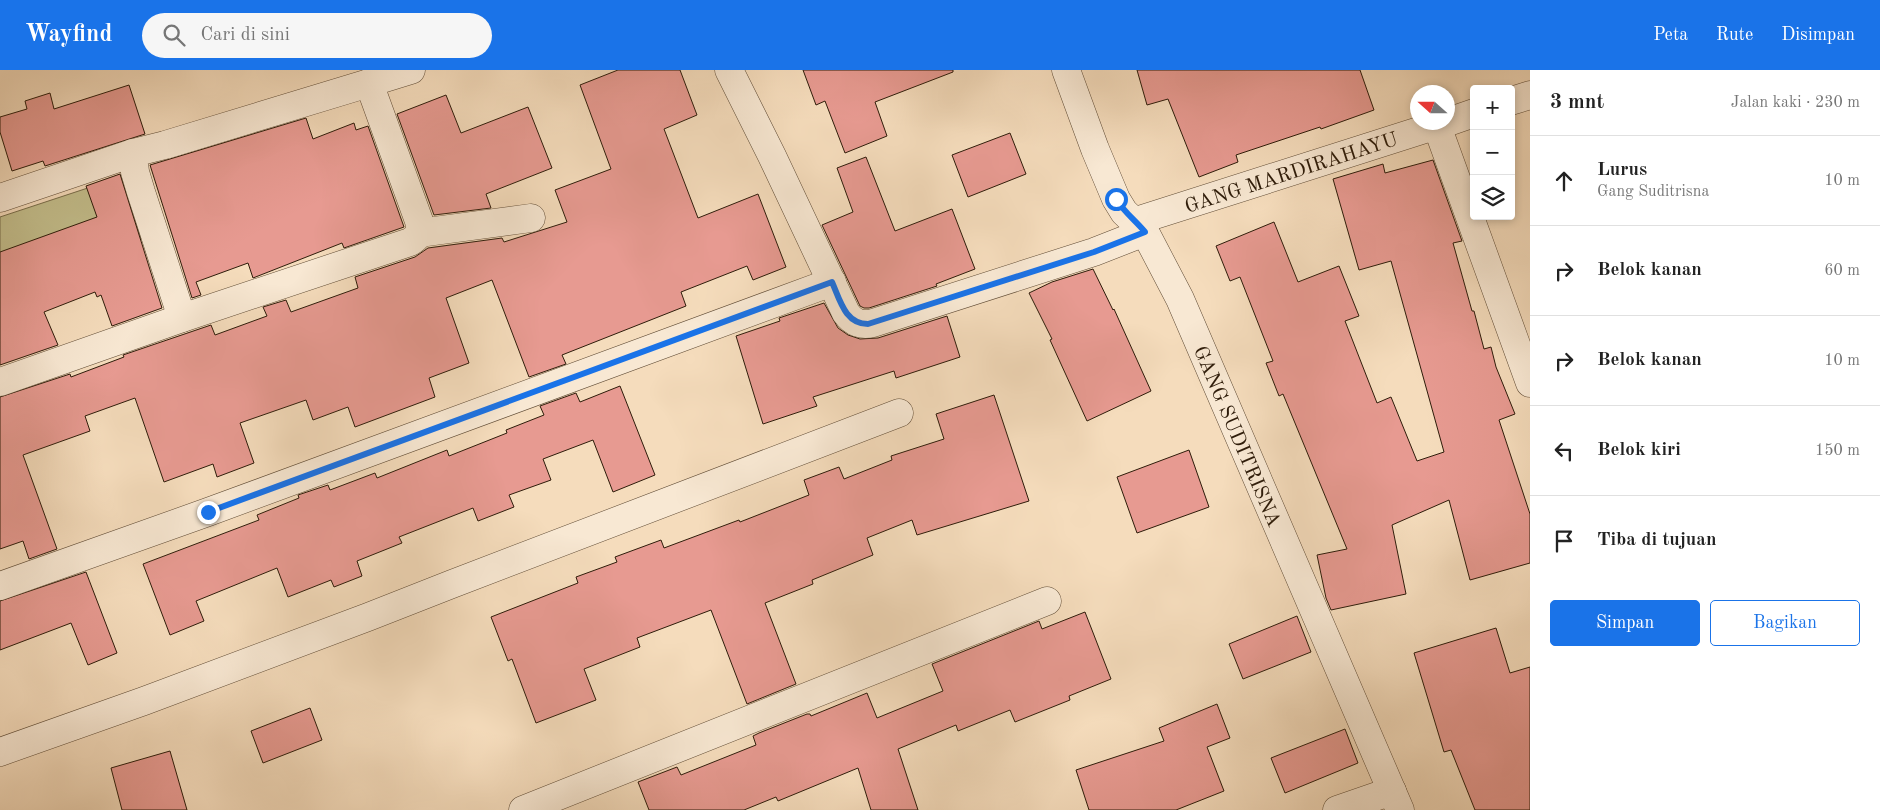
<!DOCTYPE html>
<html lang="id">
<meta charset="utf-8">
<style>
:root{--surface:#fff;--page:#f6f6f6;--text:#222;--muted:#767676;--line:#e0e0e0;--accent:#1a73e8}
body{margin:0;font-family:"Old Standard TT",serif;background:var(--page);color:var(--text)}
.controls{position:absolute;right:15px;top:15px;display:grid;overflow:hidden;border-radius:5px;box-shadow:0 2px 8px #0003}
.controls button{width:45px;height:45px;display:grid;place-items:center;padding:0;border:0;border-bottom:1px solid var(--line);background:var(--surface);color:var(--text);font:25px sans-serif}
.compass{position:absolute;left:1410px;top:15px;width:45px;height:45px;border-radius:50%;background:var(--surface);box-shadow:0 2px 8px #0003;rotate:291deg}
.stop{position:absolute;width:15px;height:15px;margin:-11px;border:4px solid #1a73e8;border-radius:50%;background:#fff}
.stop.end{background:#1a73e8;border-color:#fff;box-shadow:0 1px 5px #0008}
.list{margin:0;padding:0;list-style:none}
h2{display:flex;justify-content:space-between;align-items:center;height:65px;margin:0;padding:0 20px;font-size:21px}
h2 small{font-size:16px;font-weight:400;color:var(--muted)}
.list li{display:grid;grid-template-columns:32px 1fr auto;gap:15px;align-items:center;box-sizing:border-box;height:90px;padding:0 20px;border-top:1px solid var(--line)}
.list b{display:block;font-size:19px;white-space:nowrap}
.list p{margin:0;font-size:16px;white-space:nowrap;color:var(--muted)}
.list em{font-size:16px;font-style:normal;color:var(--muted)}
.actions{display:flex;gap:10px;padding:15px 20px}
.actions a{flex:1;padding:11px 0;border:1px solid var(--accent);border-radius:5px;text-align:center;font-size:18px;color:var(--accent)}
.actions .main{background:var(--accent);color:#fff}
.icon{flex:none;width:28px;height:28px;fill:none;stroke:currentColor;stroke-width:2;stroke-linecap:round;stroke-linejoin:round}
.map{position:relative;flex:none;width:1530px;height:740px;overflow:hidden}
header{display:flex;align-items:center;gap:30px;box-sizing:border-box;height:70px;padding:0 25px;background:var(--accent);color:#fff}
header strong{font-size:24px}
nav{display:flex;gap:28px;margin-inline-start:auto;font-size:18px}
.search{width:350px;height:45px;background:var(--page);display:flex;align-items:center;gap:12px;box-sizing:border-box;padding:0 18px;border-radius:28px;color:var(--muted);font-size:19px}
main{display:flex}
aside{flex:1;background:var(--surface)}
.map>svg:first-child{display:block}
.green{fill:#c3be8c;stroke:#786d4b}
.building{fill:#e79a91;stroke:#2e1c0a}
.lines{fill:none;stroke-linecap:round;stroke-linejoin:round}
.minor-casing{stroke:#604c36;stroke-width:29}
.minor{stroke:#f8e8d3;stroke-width:28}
.route{stroke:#1a73e8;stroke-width:6}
.labels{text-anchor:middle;stroke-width:4.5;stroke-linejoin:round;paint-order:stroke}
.street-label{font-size:20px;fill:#2e1c0a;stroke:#f8e8d3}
</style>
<header>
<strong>Wayfind</strong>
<div class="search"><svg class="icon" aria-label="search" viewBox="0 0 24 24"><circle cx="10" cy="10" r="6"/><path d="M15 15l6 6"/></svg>Cari di sini</div>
<nav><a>Peta</a><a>Rute</a><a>Disimpan</a></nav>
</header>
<main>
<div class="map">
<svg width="1530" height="740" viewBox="0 0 1530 740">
<rect width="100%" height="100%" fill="#f5dcbc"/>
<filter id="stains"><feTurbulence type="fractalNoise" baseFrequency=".004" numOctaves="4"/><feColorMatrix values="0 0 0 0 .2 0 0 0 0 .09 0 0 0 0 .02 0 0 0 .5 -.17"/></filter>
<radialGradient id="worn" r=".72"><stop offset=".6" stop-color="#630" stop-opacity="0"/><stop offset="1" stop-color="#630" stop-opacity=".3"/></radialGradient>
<polygon class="green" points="121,107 141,168 0,218 0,147"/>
<g class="building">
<polygon points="618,0 680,0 697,45 664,59 698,148 758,124 786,197 753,210 747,196 681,222 686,236 562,285 566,294 529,307 492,210 446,228 469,293 429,308 435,327 355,357 348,337 313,350 306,330 240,353 254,393 217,407 213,394 164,412 135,328 85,346 90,361 23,385 57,479 29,489 23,471 0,479 0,327 70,304 71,307 124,287 123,285 211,255 215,265 267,246 263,237 286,230 291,242 358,218 355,207 415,187 428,178 502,168 504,172 567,152 555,120 611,99 580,15"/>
<polygon points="803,0 953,0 953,2 875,32 887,66 845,83 825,31 816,35"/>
<polygon points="1137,0 1360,0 1374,40 1321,59 1320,57 1236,85 1238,92 1199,107 1168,29 1147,35"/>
<polygon points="129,15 145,64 45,96 43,91 12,101 0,62 0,47 27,39 25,31 50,23 54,39"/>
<polygon points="446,25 461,63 528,37 552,98 486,124 491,138 434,145 397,44"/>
<polygon points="306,48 313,69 354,53 356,60 368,56 404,157 344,178 342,173 253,208 248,193 196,212 201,225 192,228 150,95"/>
<polygon points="1010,63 1026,104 968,127 952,85"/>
<polygon points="866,87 895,161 952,139 975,199 936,214 937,216 869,238 864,238 860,236 822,155 853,142 837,98"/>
<polygon points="1433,90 1462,171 1453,173 1472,241 1474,241 1484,279 1491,277 1496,297 1515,344 1499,350 1530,444 1530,493 1470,510 1449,430 1392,455 1406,524 1331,540 1326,528 1317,485 1347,479 1283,324 1279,326 1266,293 1273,291 1240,207 1230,211 1216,176 1274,152 1298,212 1339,196 1359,246 1345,251 1377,333 1391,327 1417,391 1444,382 1391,191 1359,200 1333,109 1383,94 1385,103"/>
<polygon points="120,104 162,238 112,256 101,225 97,227 95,222 44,242 58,275 0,295 0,182 97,147 86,116"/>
<polygon points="1093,199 1113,240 1114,239 1151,321 1087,351 1050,270 1052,269 1029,223 1052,212"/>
<polygon points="824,233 838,258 848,265 860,269 878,268 947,246 960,287 896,308 894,301 813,327 817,336 763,354 736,266 780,251 779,248"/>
<polygon points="620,316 655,405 613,422 593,370 543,389 551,410 509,425 514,437 478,451 473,438 399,467 402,473 357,491 362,506 334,517 331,510 288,527 277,498 196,531 204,551 170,565 143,494 259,450 257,445 299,428 298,425 328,415 330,420 375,403 377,408 447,380 449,386 507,363 506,360 544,345 540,336 576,323 580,332"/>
<polygon points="994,325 1029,431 917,465 912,450 867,468 873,485 812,510 813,514 765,533 796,614 747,634 711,540 637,568 640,577 584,599 596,630 536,653 512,589 508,591 491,547 578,513 576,507 617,492 615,487 661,470 664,478 739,450 740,452 809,425 804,410 839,397 844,409 892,390 891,386 944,369 936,344"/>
<polygon points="1189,380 1209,437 1137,463 1117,407"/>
<polygon points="86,502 117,583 88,595 71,553 0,580 0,531"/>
<polygon points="1085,542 1111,609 1069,626 1070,630 1015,652 1010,640 958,661 956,655 898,679 918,740 871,740 858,698 778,731 776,727 744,740 649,740 638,712 677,697 681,705 756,675 753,666 759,663 807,644 810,644 811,646 867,623 877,648 943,621 932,594 1039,551 1042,559"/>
<polygon points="1297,546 1311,582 1243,609 1229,574"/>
<polygon points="1496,558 1510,603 1530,597 1530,740 1475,740 1451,680 1444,682 1414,583"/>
<polygon points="1217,634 1230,668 1207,677 1224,721 1176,740 1089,740 1076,700 1164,671 1159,658"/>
<polygon points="310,638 322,670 263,693 251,661"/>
<polygon points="1345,659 1358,693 1285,723 1271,688"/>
<polygon points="170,681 187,740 122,740 111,698"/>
</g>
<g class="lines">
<g class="minor-casing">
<g id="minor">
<path d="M729,0L772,86L846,243C853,253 862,256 873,253L1094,182L1145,162"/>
<polyline points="1066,0 1095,79 1116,129 1124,142 1145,162 1180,229 1400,740"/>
<polyline points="1511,31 1530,25"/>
<polyline points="1448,52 1474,43"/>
<polyline points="1437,56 1530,313"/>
<polyline points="0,128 133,83"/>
<polyline points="1136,151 1447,52"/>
<polyline points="419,163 531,148"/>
<polyline points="182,248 141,122 135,102 133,83 165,75 369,13"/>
<path d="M0,312L182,248L410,172C419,167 421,161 419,151L369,13L411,0"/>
<polyline points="0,516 208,442 832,212"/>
<polyline points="0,682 144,631 368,547 452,514 899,343"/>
<polyline points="523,740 1047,531"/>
<polyline points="1337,740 1392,721"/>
</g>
</g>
<use href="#minor" class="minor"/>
</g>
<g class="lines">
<path class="route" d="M208,442L832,212C840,230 845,254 868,254L1094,182L1145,162C1135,150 1124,142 1116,129"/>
</g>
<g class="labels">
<g class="street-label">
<text transform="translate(1291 102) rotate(-18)" y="7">GANG MARDIRAHAYU</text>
<text transform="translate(1238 366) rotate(67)" y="7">GANG SUDITRISNA</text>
</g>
</g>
<rect width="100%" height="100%" filter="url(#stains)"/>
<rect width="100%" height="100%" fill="url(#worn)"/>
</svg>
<div class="controls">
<button>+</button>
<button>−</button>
<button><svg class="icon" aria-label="layers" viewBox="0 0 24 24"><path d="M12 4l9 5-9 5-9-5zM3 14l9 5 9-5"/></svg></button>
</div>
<svg class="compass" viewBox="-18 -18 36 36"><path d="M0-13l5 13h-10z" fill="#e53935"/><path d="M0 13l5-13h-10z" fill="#767676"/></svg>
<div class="stop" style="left:1116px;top:129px"></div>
<div class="stop end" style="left:208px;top:442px"></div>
</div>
<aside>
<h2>3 mnt<small>Jalan kaki · 230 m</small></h2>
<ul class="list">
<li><svg class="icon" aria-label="ahead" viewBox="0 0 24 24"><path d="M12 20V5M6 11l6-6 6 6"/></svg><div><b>Lurus</b><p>Gang Suditrisna</p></div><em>10 m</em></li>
<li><svg class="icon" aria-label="right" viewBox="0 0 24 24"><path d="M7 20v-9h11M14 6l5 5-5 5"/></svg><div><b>Belok kanan</b></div><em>60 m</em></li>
<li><svg class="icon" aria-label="right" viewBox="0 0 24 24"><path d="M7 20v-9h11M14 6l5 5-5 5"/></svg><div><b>Belok kanan</b></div><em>10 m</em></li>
<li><svg class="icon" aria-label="left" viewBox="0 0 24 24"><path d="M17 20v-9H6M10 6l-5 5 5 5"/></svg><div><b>Belok kiri</b></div><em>150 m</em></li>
<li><svg class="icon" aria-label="arrive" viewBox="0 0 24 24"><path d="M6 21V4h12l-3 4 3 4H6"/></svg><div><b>Tiba di tujuan</b></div></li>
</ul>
<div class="actions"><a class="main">Simpan</a><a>Bagikan</a></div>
</aside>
</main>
